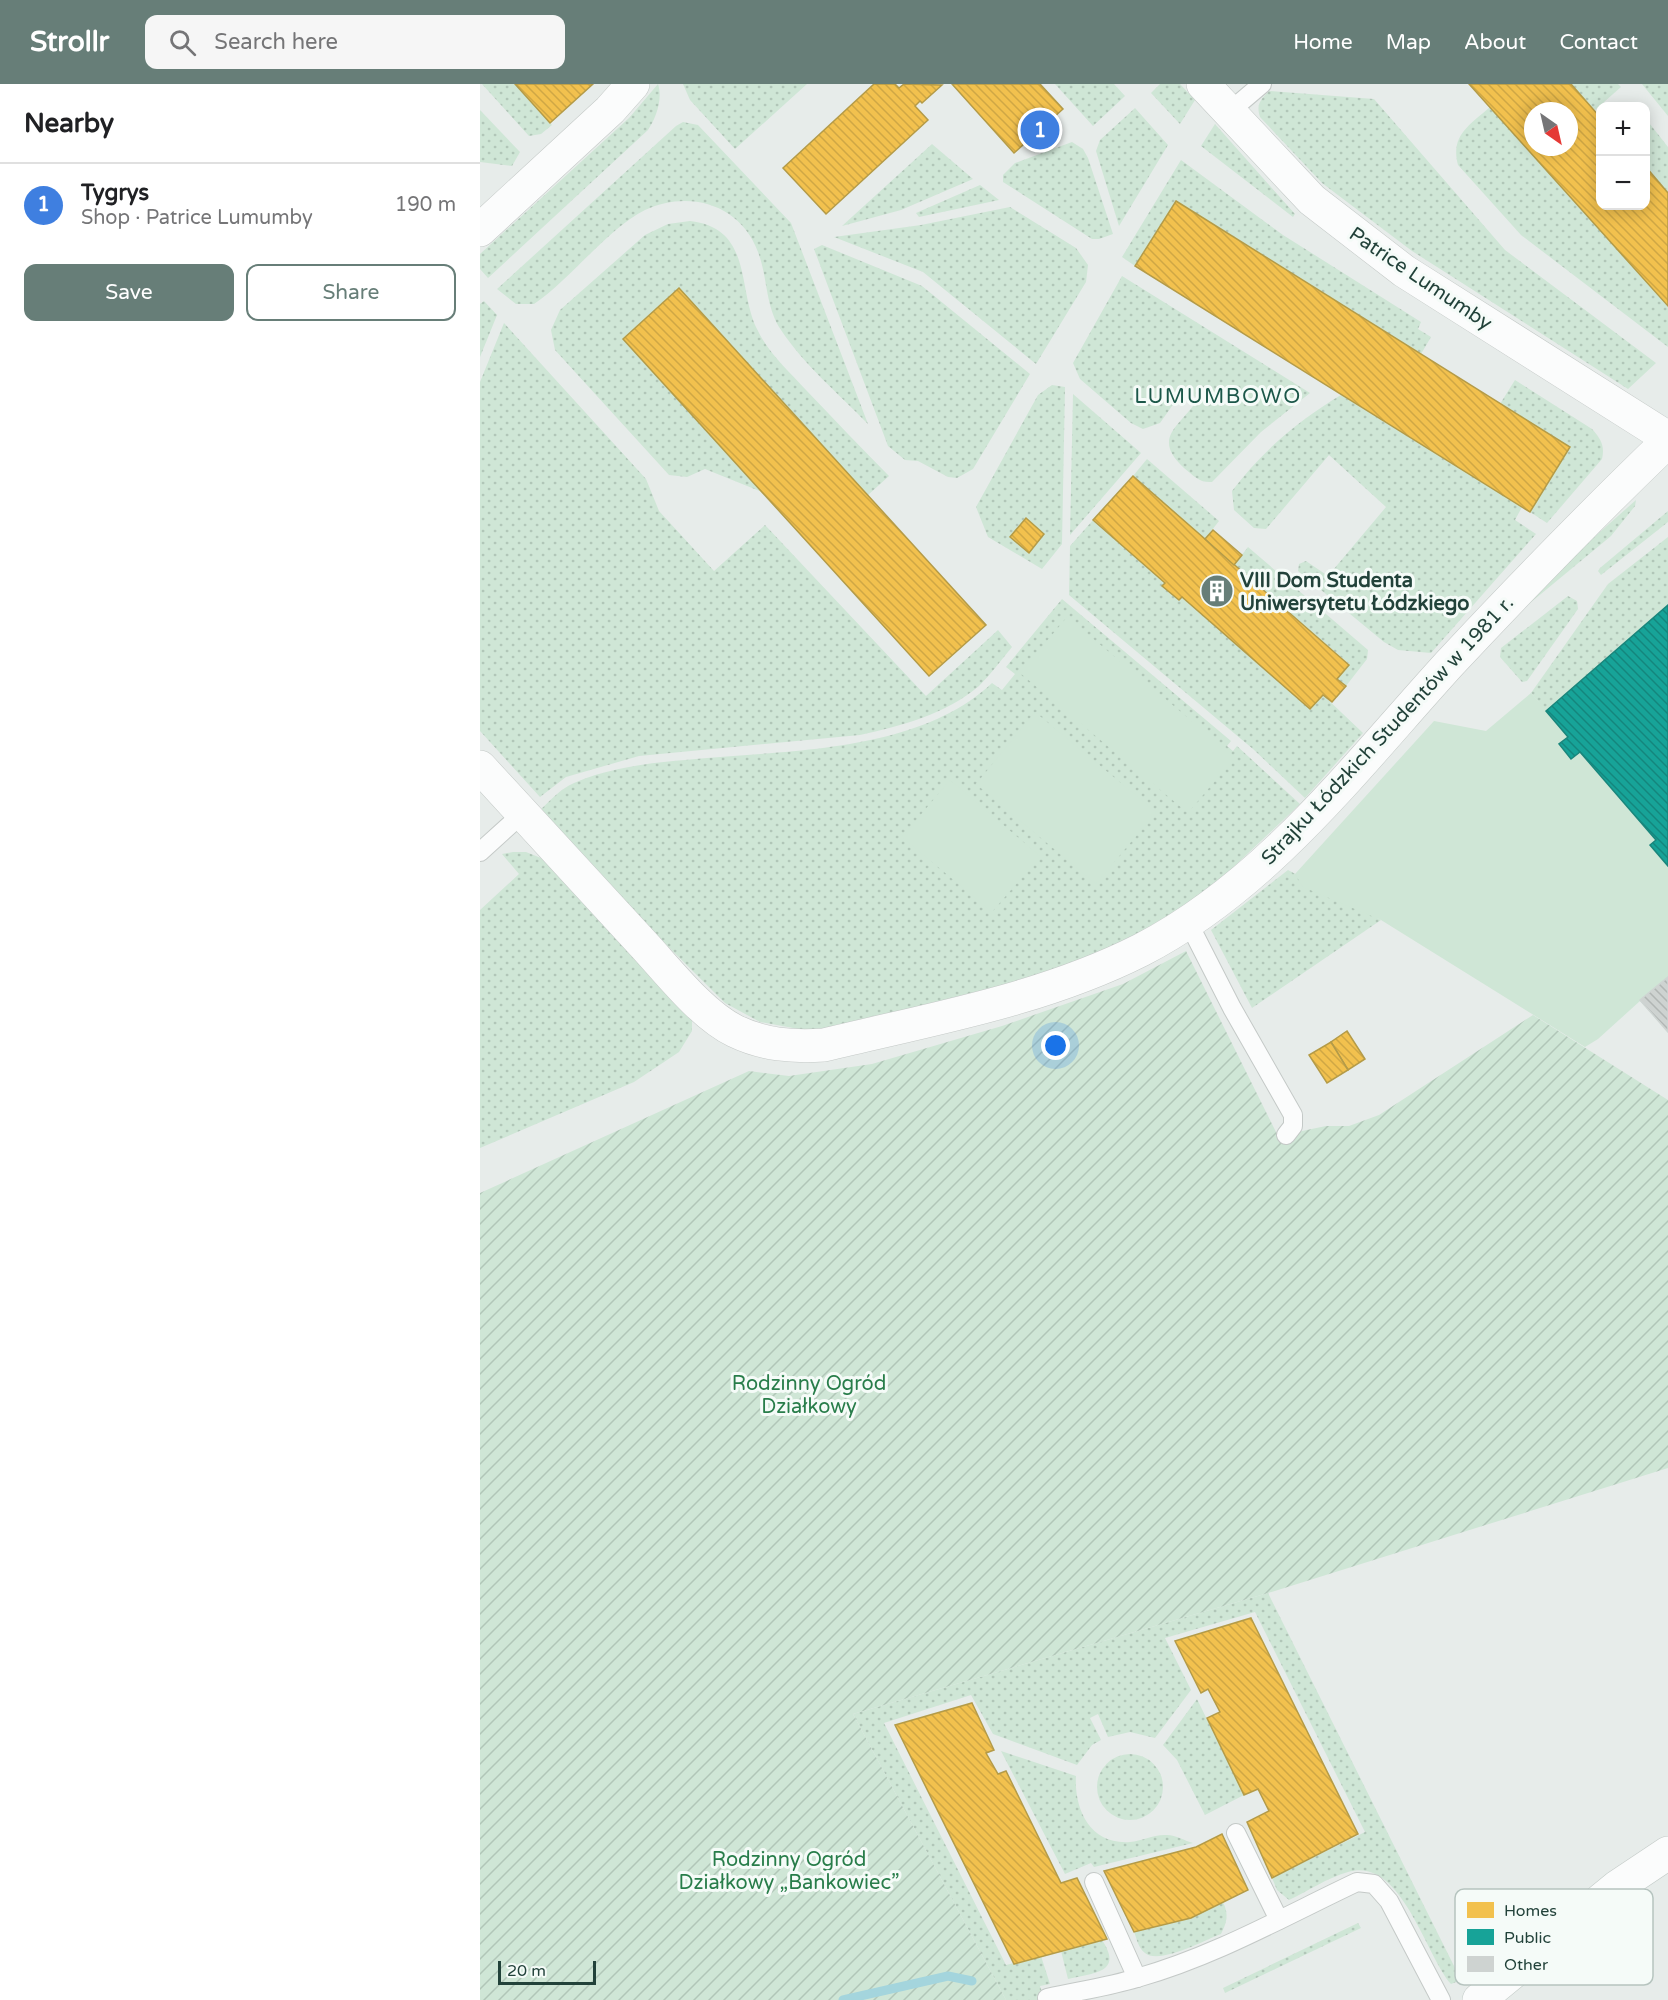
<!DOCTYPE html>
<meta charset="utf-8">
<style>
:root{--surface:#fff;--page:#f6f6f6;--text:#202124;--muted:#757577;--line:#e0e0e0;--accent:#677e78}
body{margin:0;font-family:"Varela Round",sans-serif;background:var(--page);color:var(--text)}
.controls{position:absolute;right:18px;top:18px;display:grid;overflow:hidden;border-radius:12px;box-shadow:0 3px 15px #0003}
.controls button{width:54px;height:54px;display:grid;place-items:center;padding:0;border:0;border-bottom:2px solid var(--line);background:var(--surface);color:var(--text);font:30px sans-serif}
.compass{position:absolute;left:1044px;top:18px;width:54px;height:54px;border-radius:50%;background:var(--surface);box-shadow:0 3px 15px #0003;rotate:146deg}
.scale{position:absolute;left:18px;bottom:15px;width:98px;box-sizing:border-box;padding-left:6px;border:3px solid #22423a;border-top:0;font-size:16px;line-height:21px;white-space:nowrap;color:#22423a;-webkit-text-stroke:4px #f5fbf8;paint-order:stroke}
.you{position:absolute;left:576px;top:962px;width:21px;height:21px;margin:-15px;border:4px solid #fff;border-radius:50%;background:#1a73e8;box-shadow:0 0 0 9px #1a73e833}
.badge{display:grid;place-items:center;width:39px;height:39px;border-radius:50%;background:var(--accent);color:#fff;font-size:20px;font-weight:700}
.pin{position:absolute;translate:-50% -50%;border:3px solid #fff;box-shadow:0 2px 6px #0006}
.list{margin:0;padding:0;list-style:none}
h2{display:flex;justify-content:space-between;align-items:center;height:78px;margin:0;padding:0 24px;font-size:26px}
h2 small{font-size:20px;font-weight:400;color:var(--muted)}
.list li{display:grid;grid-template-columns:39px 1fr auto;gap:18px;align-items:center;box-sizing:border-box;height:84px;padding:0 24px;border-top:2px solid var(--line)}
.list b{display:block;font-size:22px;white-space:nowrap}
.list p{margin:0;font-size:20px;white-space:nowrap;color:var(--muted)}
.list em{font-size:20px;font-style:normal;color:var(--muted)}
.actions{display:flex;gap:12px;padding:18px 24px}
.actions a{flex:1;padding:14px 0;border:2px solid var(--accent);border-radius:12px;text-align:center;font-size:21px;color:var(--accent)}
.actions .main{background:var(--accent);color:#fff}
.icon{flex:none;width:33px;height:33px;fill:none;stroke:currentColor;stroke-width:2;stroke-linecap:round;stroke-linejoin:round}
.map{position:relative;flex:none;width:1188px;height:1916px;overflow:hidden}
header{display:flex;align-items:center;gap:36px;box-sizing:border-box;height:84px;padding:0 30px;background:var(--accent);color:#fff}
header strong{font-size:28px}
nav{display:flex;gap:33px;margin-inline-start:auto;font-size:21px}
.search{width:420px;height:54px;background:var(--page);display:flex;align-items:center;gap:15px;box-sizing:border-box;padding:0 21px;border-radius:12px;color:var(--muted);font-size:22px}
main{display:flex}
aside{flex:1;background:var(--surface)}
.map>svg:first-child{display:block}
.grass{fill:url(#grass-dots);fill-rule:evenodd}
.garden{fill:url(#garden-furrows)}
.pitch{fill:#cfe6d6}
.homes{fill:url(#homes-back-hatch);stroke:#b49b48;stroke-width:1.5;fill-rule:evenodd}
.public{fill:url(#public-back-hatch);stroke:#1a867c;stroke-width:1.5}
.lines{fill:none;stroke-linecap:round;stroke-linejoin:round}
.stream{stroke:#a4d5dd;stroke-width:9}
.building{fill:url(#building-back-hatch);stroke:#cfd5d3;stroke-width:1.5}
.lane-casing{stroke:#c4c9c7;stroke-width:20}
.street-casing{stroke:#c4c9c7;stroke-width:34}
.secondary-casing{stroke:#c2cac7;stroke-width:34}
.lane{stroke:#fbfcfc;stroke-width:18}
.street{stroke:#fbfcfc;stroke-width:33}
.secondary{stroke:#fbfcfc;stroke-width:33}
.labels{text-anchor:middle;stroke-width:6;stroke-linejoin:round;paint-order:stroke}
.street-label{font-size:20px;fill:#22423a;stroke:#f5fbf8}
.poi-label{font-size:20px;font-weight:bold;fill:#22423a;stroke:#f5fbf8;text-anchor:start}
.park-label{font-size:20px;fill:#287d4a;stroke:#f5fbf8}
.neighbourhood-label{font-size:21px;letter-spacing:1.5px;fill:#1b5749;stroke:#f5fbf8}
.key{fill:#f5fbf8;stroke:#b6c4bf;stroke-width:1.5}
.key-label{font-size:16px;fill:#22423a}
</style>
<header>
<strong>Strollr</strong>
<div class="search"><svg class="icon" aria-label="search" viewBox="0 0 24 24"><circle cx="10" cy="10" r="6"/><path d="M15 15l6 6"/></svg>Search here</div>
<nav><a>Home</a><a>Map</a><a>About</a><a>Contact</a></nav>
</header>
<main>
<aside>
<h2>Nearby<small></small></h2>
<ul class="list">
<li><span class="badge" style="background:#3f7fe0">1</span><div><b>Tygrys</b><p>Shop · Patrice Lumumby</p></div><em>190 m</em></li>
</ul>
<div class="actions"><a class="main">Save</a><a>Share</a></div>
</aside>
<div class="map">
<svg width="1188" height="1916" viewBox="0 0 1188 1916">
<defs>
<pattern id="grass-dots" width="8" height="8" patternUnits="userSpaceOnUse" patternTransform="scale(1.5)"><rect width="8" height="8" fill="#cfe6d6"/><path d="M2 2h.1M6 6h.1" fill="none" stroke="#b1c6b8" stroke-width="1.8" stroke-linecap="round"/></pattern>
<pattern id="garden-furrows" width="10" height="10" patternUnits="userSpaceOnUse" patternTransform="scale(1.5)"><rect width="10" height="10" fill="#cfe6d6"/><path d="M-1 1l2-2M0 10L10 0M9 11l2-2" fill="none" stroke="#b1c6b8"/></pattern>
<pattern id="homes-back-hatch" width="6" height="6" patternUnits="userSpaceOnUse" patternTransform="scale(1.5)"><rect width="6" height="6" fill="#f2c14e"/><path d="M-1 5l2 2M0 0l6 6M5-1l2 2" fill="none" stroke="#cfa745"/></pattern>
<pattern id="public-back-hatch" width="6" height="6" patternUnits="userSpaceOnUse" patternTransform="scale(1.5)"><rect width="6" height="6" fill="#17a398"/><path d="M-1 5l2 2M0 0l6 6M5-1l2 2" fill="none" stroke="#14867d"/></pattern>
<pattern id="building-back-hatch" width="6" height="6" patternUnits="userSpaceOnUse" patternTransform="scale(1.5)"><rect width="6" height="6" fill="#ced3d1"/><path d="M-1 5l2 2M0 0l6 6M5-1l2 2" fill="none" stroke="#b1b6b4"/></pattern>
</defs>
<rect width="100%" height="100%" fill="#e7ecea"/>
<g class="grass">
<polygon points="2,0 35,0 72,41 61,50 49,52"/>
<path d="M178,0C183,15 176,34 168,46L8,194L0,185V170L149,34Z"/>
<polygon points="203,0 327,0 255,65 210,16"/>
<polygon points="575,0 634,0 645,12 613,42"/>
<polygon points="680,0 700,0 715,16 700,40 671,9"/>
<polygon points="1091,0 1138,0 1141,3 1115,26"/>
<polygon points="1162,0 1188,0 1188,32"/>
<path d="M789,7L894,15L1025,166L1176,279L1148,305L932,167L842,99L780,33C776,21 780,16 789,7Z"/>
<path d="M1010,23L1188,222V263L1041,151L978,81C970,51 990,41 1010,23Z"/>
<polygon points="655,24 688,61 639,142 616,67 620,56"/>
<polygon points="0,26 40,68 32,82 0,78"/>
<polygon points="1166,35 1188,63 1188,109 1166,83"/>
<path d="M203,38L218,41L311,139L388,340C359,310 324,281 301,246C285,222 288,194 278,168C261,121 210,105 165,126C127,145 91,195 54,220H36L17,205L196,42Z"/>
<polygon points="735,40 815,130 813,133 721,62"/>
<polygon points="592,58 603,65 608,74 633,150 619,155 612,155 523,98 523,91 535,79"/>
<polygon points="452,60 493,95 421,126 362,142"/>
<polygon points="701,76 803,151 941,238 938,245 951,253 941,270 696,117 655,182 642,173"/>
<polygon points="500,101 519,116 439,133 436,129"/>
<polygon points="530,123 596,164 608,181 606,198 556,280 443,188 354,153 441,141"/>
<path d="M210,137C273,144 257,205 277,245C288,269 309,287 326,306C354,335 381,364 409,392L388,411L199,204L143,255L282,408L225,385L207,393L189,391L75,266L71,246L80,226L165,151L188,140Z"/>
<polygon points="342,161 442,202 550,290 493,385 477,394 468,393 438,377 425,376 408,362 334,165"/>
<path d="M642,192L830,309L781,348L732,398C719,399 714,392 704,384C671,353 700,343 718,315L704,305L680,339L663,345L651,339L600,295L593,279Z"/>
<polygon points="4,217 17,231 0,273 0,220"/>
<path d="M24,239L166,395L179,427L234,487L285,441L446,612L518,546L532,563C521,576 511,590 499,602C466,630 421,642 380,651L159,672L86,693L60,713L0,647V298Z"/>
<path d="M1035,296L1112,345C1121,355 1125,362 1122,375L1067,439L1050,428L1090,363L1020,320Z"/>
<path d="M572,301L585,303L582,460L562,485L508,453L496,423L558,311ZM546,435L564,450L549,469L530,453Z"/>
<polygon points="593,310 661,369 590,451"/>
<path d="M861,311L1042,423L1035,436L1056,450L951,569L918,566L904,558L818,487L819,480L826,477L848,492L906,423L849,371L786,445L774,444L754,426L752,407C782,367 819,336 861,311Z"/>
<polygon points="667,375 739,437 725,455 653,392"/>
<polygon points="1156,416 1155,422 1131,452 1026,539 1103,463"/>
<polygon points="1188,427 1188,438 1121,491 1118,487 1120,484"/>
<polygon points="613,436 685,499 683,502 699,516 702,513 830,625 843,611 883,649 825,714 773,665 589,511 590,462"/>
<polygon points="1188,453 1188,521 1066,627 1051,609 1128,500"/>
<polygon points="768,463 888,566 887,575 866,602 857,595 869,580 754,481"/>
<polygon points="1088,512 1097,517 1098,525 1047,597 1042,598 1020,573 1021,564"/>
<path d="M582,515L751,657L747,662L753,667L757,662L820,720L744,792L705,821L657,850L604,875L542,896L351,945L324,946L280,938L245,919L127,802L59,727C70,717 80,705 94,699C128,684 168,679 205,676C303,666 437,670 512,599L522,606L535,590L526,583Z"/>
<polygon points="33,768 46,768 66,776 212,936 212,947 199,968 154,998 0,1064 0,826 39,790 22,770"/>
<polygon points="808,786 901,836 772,924 731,846"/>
<path d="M788,1509L981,1896L971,1900C945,1870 921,1772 868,1788C847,1794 828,1807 809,1816L797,1806L792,1794L885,1748L775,1528L685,1554L711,1606L675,1654L650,1648L628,1653L618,1630L610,1634L621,1656L612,1661L597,1681L513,1650L491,1611L404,1639L526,1881L561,1872L570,1900L560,1902L564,1916H526L373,1630Z"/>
<polygon points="717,1615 764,1711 725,1731 697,1676 683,1661"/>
<path d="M521,1667L596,1692C594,1725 610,1761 650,1758C662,1757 674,1750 687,1751C696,1751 705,1757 713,1759L614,1783L611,1779L585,1790Z"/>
<circle cx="650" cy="1703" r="33"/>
<path d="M743,1818C749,1831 747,1838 741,1850C725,1856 679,1881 665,1869C658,1864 657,1855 654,1848Z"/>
<polygon points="878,1839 881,1844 745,1909 743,1904"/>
<path d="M622,1856C644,1889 613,1889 588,1895L581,1867Z"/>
</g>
<polygon class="garden" points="706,867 798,1052 846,1042 869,1042 899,1031 1053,931 1188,1016 1188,1384 788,1509 373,1630 526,1916 0,1916 0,1109 269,987 309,992 392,980 522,942 643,900"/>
<g class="pitch">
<polygon points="1188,521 1188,948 1160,917 1118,955 1105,963 901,836 823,803 815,790 954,637 1006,647 1051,609 1066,626"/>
<polygon points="587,533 755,673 708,729 540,589"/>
<polygon points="555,628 676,728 616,800 496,700"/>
<polygon points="470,696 560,772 512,828 422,753"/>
</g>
<g class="homes">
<polygon points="35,0 113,0 70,39"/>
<polygon points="394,0 415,0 419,4 424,0 462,1 442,19 440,17 435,22 448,36 346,130 303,84"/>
<polygon points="472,0 560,0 583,25 534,69"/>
<path d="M989,0H1091L1120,33V122H1166V83L1188,109V222ZM1053,27H1089V63H1053Z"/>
<polygon points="696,117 1090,363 1050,428 655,182"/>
<polygon points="199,204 506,541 449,592 143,255"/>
<polygon points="653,392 869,581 857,595 866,602 852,618 843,611 830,625 702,513 699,516 682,502 685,499 613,436"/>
<polygon points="546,434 564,450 549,469 530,453"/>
<polygon points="733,446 762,471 754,481 725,455"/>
<polygon points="867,947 885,975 868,986 851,958"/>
<polygon points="851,958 868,986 847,999 829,971"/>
<polygon points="771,1534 878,1750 792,1794 767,1738 789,1727 778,1705 764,1711 727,1634 740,1628 728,1605 721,1609 695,1557"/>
<polygon points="492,1619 514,1666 506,1669 518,1690 526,1687 581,1799 597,1794 627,1855 534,1880 415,1641"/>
<polygon points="742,1750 768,1806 711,1834 654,1848 624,1787 716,1763"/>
</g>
<polygon class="public" points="1188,521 1188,782 1170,761 1176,756 1100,668 1091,675 1079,660 1088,653 1066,627"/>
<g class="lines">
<polyline class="stream" points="363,1916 468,1892 492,1897"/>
</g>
<polygon class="building" points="1188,893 1188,948 1160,916"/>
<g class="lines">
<g class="lane-casing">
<g id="lane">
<polyline points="749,28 782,0"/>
<polyline points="0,768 43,729"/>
<polyline points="708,838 752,924 813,1031 813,1042 806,1051"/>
<polyline points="756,1749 799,1836"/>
<polyline points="614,1798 657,1894"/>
<path d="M567,1914C597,1907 628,1903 657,1894C735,1872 805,1832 877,1798L894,1800L909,1817L961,1916"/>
</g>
</g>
<g class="street-casing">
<g id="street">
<polyline points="723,0 832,116 924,187 1188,354"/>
<polyline points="0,146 130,26 153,0"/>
<path d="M0,683C54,742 108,801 163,860C188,887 222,931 255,947C284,961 312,963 344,961C451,935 562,916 661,866C787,801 876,682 970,579C1041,503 1113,429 1188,357"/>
</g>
</g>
<g class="secondary-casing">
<polyline id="secondary" points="999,1916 1137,1803 1188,1769"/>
</g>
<use href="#lane" class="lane"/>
<use href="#street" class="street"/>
<use href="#secondary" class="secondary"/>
</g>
<defs>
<g id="building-disc" transform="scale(1.725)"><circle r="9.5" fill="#677e78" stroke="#f5fbf8"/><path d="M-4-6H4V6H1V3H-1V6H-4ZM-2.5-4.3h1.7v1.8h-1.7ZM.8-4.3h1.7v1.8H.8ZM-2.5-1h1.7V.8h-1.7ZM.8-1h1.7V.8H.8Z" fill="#fff"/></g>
</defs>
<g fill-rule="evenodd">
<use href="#building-disc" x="737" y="507"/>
</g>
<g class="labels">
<g class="street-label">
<text transform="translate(941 194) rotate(34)" y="7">Patrice Lumumby</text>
<text transform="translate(907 646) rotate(-47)" y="7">Strajku Łódzkich Studentów w 1981 r.</text>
</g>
<g class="poi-label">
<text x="760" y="503">VIII Dom Studenta<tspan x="760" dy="23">Uniwersytetu Łódzkiego</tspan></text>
</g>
<g class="park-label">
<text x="329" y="1306">Rodzinny Ogród<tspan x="329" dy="23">Działkowy</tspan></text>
<text x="309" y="1782">Rodzinny Ogród<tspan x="309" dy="23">Działkowy „Bankowiec”</tspan></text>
</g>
<g class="neighbourhood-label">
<text x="738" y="319">LUMUMBOWO</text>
</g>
</g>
<rect x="975" y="1805" width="198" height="96" rx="9" class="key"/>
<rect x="987" y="1818" width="27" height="16" fill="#f2c14e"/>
<rect x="987" y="1845" width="27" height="16" fill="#17a398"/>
<rect x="987" y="1872" width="27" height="16" fill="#ced3d1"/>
<g class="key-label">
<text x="1024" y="1832">Homes</text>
<text x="1024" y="1859">Public</text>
<text x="1024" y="1886">Other</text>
</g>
</svg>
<div class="controls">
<button>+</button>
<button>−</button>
</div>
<svg class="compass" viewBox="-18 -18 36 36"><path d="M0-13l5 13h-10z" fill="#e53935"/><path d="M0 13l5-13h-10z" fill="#757577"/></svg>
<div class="scale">20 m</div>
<div class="you"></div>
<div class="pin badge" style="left:560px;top:46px;background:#3f7fe0">1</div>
</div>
</main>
